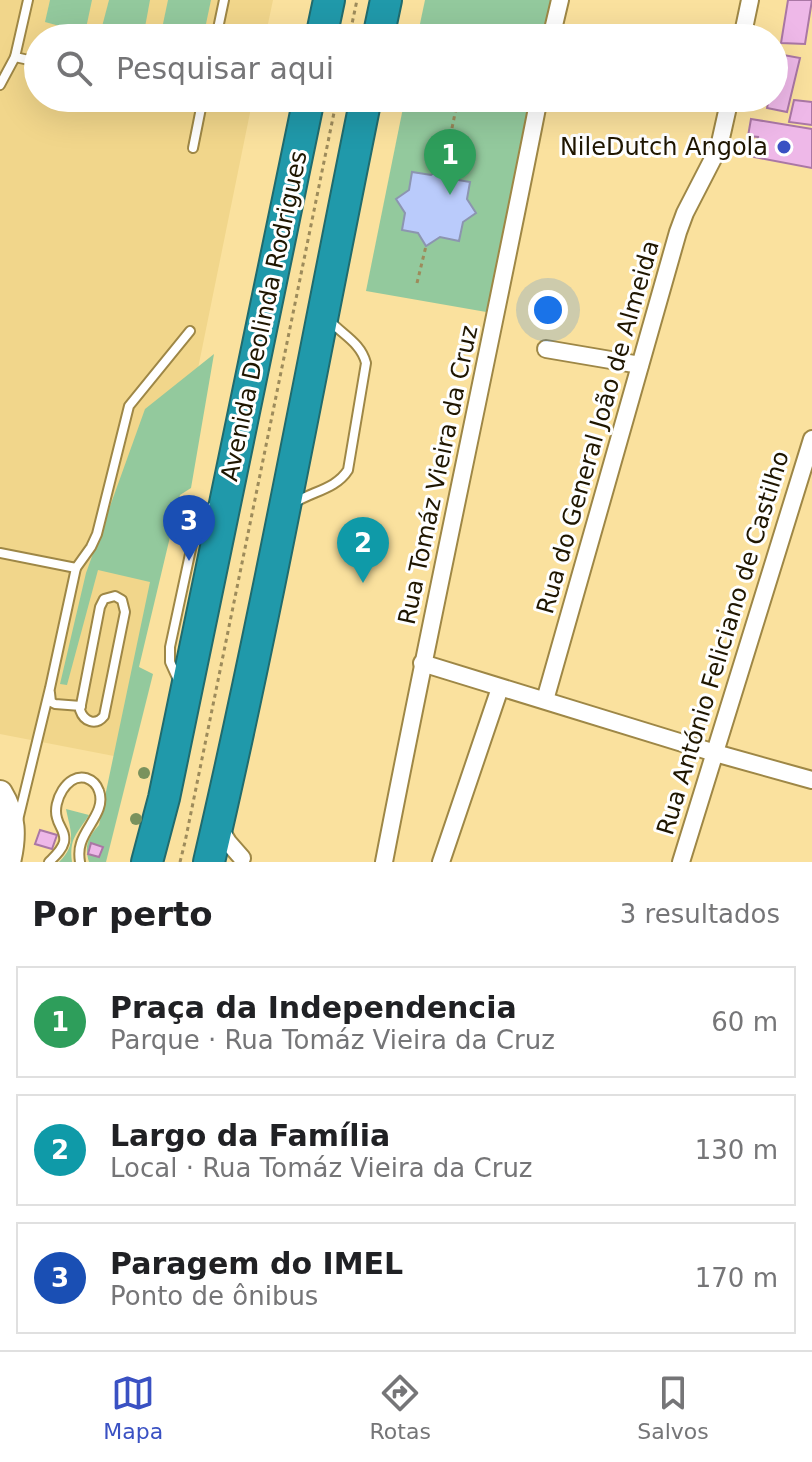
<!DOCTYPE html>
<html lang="pt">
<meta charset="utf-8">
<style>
:root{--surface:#fff;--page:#f6f6f6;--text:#202124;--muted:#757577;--line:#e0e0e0;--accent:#3a51c3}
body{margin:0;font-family:"DejaVu Sans",sans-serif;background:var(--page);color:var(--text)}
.you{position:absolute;left:548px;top:310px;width:28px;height:28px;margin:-20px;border:6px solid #fff;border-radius:50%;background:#1a73e8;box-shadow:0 0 0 12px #1a73e833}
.badge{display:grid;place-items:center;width:52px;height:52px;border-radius:50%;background:var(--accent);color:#fff;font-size:26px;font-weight:700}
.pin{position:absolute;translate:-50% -66px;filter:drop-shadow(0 2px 4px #0008)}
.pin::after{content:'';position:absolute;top:42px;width:28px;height:24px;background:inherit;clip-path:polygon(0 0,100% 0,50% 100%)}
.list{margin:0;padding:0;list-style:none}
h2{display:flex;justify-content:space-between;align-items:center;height:104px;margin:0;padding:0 32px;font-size:34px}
h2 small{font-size:26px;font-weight:400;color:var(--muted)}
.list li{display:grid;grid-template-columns:52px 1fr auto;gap:24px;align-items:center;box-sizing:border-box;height:112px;margin:0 16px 16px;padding:0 16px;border:2px solid var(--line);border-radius:0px}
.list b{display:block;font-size:30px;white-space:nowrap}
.list p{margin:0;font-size:26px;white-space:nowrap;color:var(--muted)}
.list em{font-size:26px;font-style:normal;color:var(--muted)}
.icon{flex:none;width:44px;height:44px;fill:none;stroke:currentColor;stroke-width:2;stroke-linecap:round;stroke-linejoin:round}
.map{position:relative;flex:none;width:812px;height:862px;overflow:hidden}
.search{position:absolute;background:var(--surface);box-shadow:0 8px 32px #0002;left:24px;right:24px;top:24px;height:88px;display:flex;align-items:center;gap:20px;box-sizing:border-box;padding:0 28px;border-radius:44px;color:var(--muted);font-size:30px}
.sheet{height:488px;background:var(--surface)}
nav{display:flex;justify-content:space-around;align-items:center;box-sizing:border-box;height:112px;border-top:2px solid var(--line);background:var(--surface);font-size:22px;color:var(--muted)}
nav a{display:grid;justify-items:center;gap:4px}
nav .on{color:var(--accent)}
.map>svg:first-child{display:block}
.built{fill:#f1d68b}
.green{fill:#93c99d}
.water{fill:#bacbfb;stroke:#8c95b0;stroke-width:2}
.building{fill:#eeb8e8;stroke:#aa77a5;stroke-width:2}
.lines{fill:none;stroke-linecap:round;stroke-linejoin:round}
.lane-casing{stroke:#9e8746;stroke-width:12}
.street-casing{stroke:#9e8746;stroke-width:20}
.secondary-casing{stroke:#9e8746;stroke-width:28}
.highway-casing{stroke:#206b6e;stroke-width:34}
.path{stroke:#9d8b5b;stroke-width:3;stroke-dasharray:4 4;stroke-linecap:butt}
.lane{stroke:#fff;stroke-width:8}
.street{stroke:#fff;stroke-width:16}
.secondary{stroke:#fff;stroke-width:24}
.highway{stroke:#2099aa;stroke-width:30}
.tree{fill:#7a925d}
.poi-dot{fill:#3a51c3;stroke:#fff;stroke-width:3}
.labels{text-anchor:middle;stroke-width:6;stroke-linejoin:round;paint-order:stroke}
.poi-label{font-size:24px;fill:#1f1600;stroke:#fff;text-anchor:end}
.street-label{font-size:24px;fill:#1f1600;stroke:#fff}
</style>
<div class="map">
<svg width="812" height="862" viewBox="0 0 812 862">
<rect width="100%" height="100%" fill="#fae19e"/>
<polygon class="built" points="0,0 273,0 265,38 38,38 38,98 253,98 119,757 0,734"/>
<g class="green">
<polygon points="50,0 92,0 85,33 45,22"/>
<polygon points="109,0 150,0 143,38 99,38"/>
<polygon points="168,0 211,0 203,38 160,38"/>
<polygon points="425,0 552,0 544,38 417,38"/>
<polygon points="405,98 531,98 492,313 366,291"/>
<path d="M214,354L191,488L180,495L139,667L153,674L106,862H89C84,846 88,837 99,825L150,582L98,570L67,685L60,684L86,573L145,409Z"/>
<path d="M66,809L89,815C77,834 69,838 72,862H59C78,844 70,830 66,809Z"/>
</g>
<polygon class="water" points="444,166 453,179 470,182 467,199 476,213 463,222 459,241 440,237 426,246 418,233 402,230 405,213 396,199 409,190 412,172 431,175"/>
<g class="building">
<polygon points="788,0 812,0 805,44 781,43"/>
<polygon points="778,54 800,58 787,112 767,108 769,98 774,98 774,74"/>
<polygon points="794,100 812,102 812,125 789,122"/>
<polygon points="751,119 812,129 812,168 754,157 758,137 748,136"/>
<polygon points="40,830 57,835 52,849 35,844"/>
<polygon points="91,843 103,847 99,857 88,854"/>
</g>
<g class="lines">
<g class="lane-casing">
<g id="lane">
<polyline points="216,38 224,0"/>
<polyline points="15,57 38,62"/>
<polyline points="0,85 15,57 28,0"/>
<polyline points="193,148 203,98"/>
<path d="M294,503C313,491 336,489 348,470L366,363C361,343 343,335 330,321"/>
<polyline points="0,553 76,568"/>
<path d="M115,596L122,600L125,612L104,716C96,726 84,722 80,710L100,607L104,599Z"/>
<polyline points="179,682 170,662 170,647 196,526 202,515 215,504"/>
<polyline points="50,693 51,702 55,704 81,706"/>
<polyline points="18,820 50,688 76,568 91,547 97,534 129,406 190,331"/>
<path d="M49,862C55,856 62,850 64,842C66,832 59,827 57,818C52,802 67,773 86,778C92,780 97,785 99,791C106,810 86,826 81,843C79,849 79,856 80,862"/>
</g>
</g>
<g class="street-casing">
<g id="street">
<polyline points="551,38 560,0"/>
<polyline points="742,38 750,0"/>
<polyline points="546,349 640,365"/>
<polyline points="422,663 715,753 812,780"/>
<polyline points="545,700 678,232 685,213 719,147 730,98"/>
<polyline points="219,827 228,842 242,858"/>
<path d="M384,862C433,607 489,353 539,98"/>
<polyline points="441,862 500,688"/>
<polyline points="681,862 812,439"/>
</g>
</g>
<g class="secondary-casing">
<path id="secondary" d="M0,793C14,816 14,837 8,862"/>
</g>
<g class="highway-casing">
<g id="highway">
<polyline points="321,38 329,0"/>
<polyline points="378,38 386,0"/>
<polyline points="147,862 164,798 309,98"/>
<path d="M209,862C268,609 314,353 366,98"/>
</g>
</g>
<g class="path">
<polyline points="349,38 357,0"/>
<polyline points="471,38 474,23"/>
<polyline points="458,98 470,98"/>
<polyline points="452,128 458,99"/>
<polyline points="444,166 447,152"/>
<polyline points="417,283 426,246"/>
<polyline points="180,862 185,842 337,98"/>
</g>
<use href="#lane" class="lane"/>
<use href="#street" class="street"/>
<use href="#secondary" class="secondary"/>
<use href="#highway" class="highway"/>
</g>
<g class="tree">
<circle cx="144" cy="773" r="6"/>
<circle cx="136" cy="819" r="6"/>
</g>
<circle class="poi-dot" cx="784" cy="147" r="8"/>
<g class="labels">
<g class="poi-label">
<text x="768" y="155">NileDutch Angola</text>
</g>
<g class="street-label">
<text transform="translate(264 316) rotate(-78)" y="8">Avenida Deolinda Rodrigues</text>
<text transform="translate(598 427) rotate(-74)" y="8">Rua do General João de Almeida</text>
<text transform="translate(438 475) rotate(-78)" y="8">Rua Tomáz Vieira da Cruz</text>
<text transform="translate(723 643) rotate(-73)" y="8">Rua António Feliciano de Castilho</text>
</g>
</g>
</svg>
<div class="you"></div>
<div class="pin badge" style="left:450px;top:195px;background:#2e9e5b">1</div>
<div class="pin badge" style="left:363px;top:583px;background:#0f9aa8">2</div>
<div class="pin badge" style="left:189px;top:561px;background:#1a4fb4">3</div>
<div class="search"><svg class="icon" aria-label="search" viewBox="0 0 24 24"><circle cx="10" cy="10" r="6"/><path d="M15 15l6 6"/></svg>Pesquisar aqui</div>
</div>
<section class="sheet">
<h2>Por perto<small>3 resultados</small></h2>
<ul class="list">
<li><span class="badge" style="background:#2e9e5b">1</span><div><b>Praça da Independencia</b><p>Parque · Rua Tomáz Vieira da Cruz</p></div><em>60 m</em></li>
<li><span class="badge" style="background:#0f9aa8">2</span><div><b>Largo da Família</b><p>Local · Rua Tomáz Vieira da Cruz</p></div><em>130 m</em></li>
<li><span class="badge" style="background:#1a4fb4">3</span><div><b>Paragem do IMEL</b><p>Ponto de ônibus</p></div><em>170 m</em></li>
</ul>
</section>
<nav>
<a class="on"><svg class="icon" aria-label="map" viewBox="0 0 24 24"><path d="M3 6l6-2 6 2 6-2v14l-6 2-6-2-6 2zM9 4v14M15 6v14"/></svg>Mapa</a>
<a><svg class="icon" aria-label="directions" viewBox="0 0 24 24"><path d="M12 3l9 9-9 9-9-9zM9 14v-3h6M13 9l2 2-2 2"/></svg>Rotas</a>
<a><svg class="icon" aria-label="saved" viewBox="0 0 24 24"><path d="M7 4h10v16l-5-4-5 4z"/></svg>Salvos</a>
</nav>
